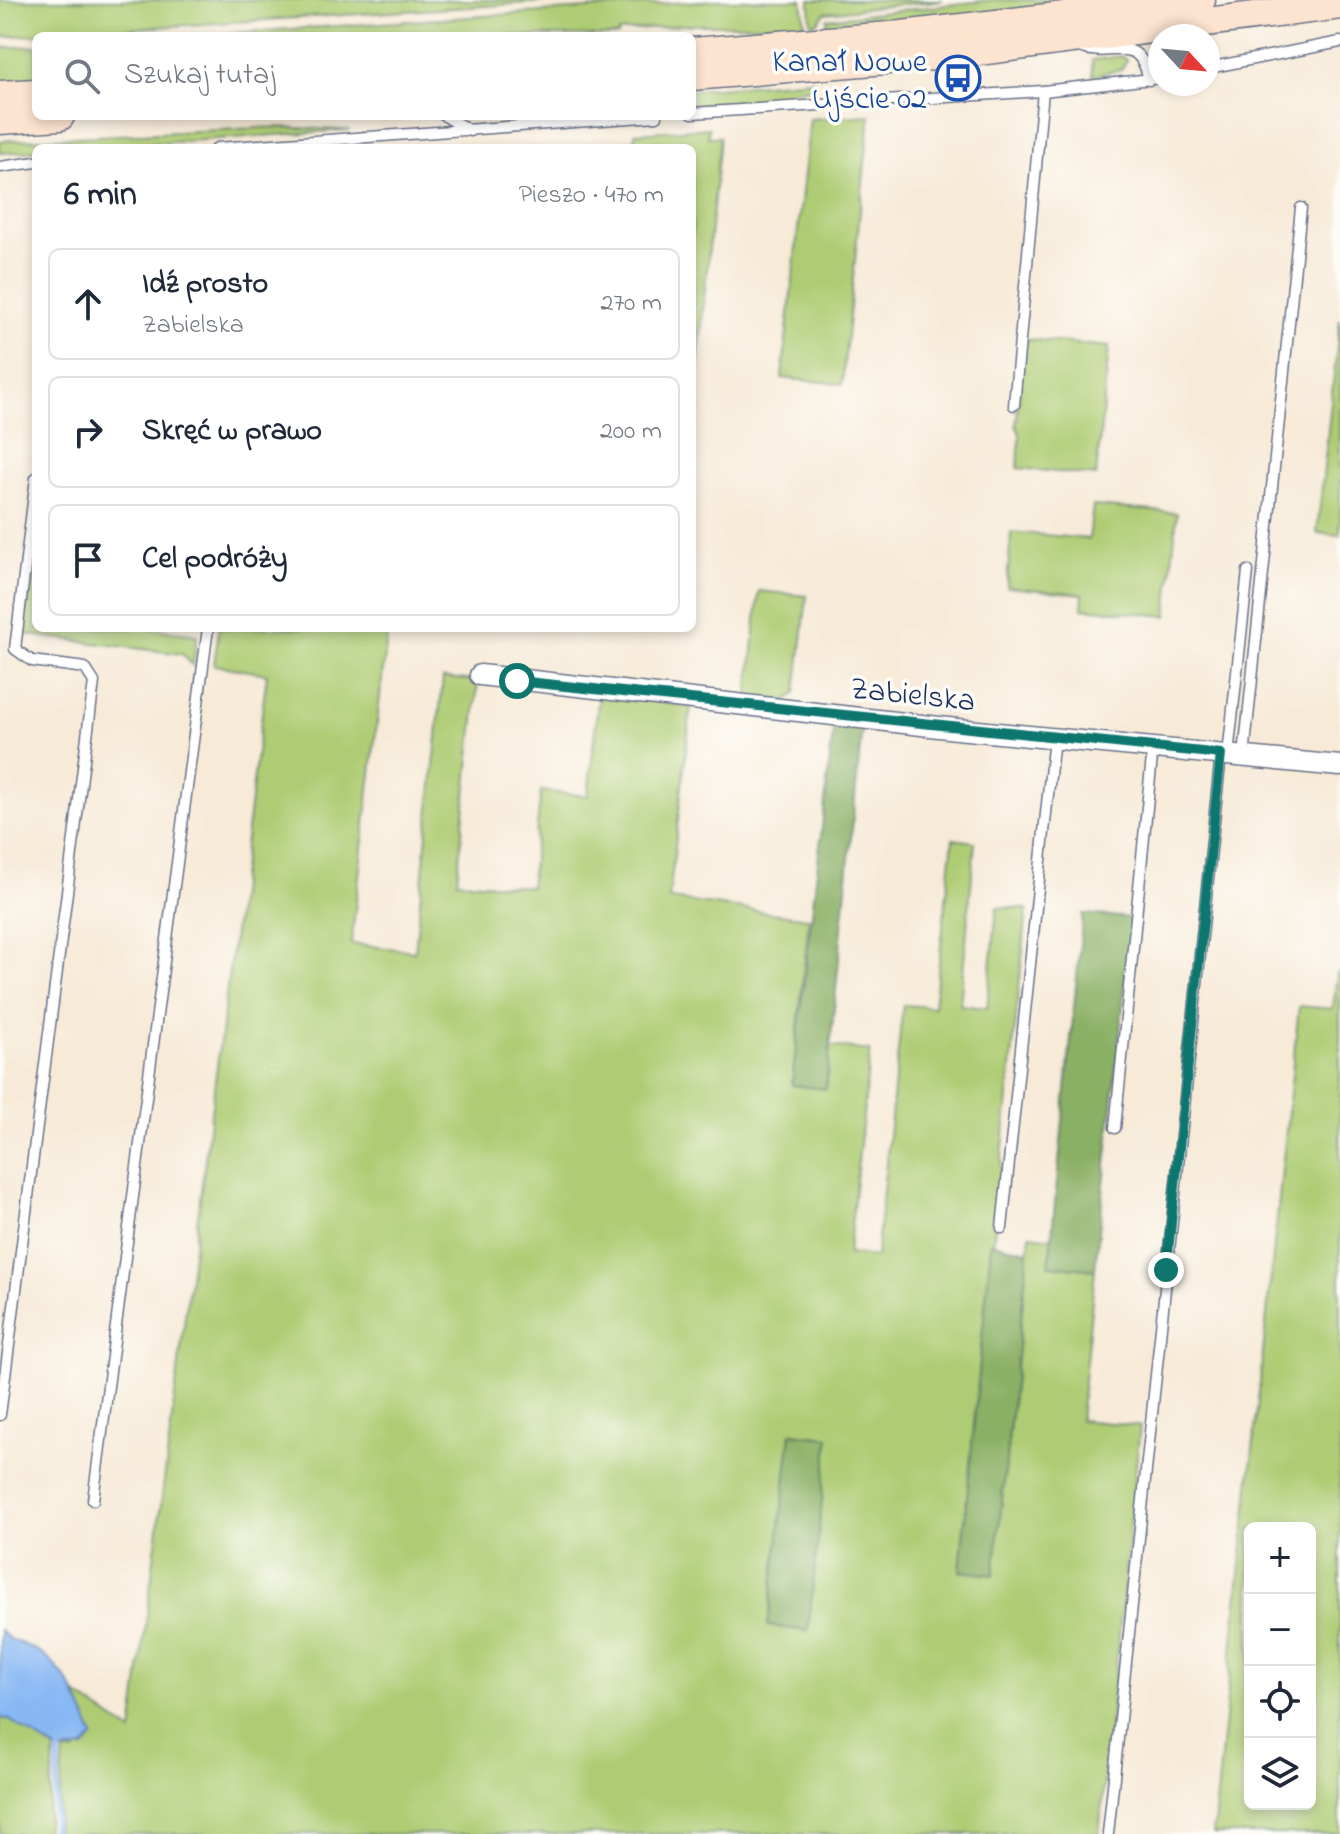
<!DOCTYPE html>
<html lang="pl">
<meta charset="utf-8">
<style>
:root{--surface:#fff;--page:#f6f6f7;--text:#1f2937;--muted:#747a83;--line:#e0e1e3}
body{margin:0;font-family:"Indie Flower",sans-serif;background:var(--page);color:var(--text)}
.controls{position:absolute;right:24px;bottom:24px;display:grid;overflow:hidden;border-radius:12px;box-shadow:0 4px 12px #0003}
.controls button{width:72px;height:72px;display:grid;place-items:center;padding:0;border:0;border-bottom:2px solid var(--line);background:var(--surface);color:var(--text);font:40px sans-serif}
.compass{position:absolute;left:1148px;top:24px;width:72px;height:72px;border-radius:50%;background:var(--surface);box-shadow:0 4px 12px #0003;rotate:116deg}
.stop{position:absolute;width:24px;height:24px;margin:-18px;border:6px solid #0f766e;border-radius:50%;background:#fff}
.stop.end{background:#0f766e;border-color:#fff;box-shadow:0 2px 8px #0008}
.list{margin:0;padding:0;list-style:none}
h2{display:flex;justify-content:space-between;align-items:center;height:104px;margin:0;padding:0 32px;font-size:34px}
h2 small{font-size:26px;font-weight:400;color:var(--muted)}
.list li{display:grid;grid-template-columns:52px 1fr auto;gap:24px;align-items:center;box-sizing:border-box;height:112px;margin:0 16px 16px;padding:0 16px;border:2px solid var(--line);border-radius:12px}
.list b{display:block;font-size:30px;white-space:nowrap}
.list p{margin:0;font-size:26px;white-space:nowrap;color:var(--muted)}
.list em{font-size:26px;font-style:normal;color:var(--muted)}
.icon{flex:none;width:44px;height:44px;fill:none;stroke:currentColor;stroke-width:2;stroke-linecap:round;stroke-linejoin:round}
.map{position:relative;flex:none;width:1340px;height:1834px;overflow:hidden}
.search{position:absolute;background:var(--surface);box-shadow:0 4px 12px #0003;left:32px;top:32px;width:664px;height:88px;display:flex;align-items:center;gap:20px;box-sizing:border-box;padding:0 28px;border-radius:12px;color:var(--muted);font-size:30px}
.panel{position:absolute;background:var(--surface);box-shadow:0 4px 12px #0003;left:32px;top:144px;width:664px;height:488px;border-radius:12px}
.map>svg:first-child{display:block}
.green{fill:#aecc73;stroke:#647e68;stroke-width:2;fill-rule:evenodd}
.forest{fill:#8ab065;stroke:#527062;stroke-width:2}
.water{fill:#88b8f4;stroke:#5274a9;stroke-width:2}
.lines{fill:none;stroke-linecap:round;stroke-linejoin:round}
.stream{stroke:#88b8f4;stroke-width:5}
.service-casing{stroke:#687088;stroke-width:13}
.minor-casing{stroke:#687088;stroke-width:23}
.secondary-casing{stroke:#687088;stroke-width:31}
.service{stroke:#fff;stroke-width:10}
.minor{stroke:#fff;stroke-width:20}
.secondary{stroke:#fde4d0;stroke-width:28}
.route{stroke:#0f766e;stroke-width:10}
.labels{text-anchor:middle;stroke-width:7;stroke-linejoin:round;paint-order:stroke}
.transit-label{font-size:32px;fill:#164399;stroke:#fdfcf7;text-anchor:end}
.street-label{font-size:32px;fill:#1b2f5e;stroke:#fdfcf7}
</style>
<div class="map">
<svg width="1340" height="1834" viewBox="0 0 1340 1834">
<rect width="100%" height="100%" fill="#fdfcf7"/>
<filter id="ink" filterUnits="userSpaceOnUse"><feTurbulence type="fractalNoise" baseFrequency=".0125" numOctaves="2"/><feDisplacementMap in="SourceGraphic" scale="16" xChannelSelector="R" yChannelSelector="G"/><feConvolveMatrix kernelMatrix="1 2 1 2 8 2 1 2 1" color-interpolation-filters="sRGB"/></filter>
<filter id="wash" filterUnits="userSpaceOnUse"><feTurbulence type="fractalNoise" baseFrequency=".006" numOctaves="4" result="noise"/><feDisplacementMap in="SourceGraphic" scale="32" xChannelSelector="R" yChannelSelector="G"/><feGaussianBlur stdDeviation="1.8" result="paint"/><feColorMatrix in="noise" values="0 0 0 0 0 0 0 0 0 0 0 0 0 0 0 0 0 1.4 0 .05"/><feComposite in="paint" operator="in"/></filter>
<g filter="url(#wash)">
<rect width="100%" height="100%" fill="#f7ead7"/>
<g class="green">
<polygon points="0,0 577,0 0,37"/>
<polygon points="718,0 802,0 805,25 683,25 619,32 618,36 189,36"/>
<polygon points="810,0 943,0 825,13 817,23 811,23"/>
<polygon points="991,0 1117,0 827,30 827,19"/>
<polygon points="36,46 36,82 0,84 0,48"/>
<polygon points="1121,56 1127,60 1122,69 1093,76 1092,60"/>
<polygon points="812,80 816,84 814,88 793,90 790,98 692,105 692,90"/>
<polygon points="870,115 842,384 782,378 810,119"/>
<polygon points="276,127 350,130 85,148 36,148 36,151 0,153 0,141"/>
<polygon points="709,128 708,137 720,137 692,421 692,148 634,148 635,133"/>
<polygon points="1340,319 1340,535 1317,533"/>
<polygon points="1025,339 1109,347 1096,476 1018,468 1020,434 1016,425"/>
<polygon points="1093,506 1177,513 1167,616 1082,608 1083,594 1007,587 1011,532 1089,539"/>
<polygon points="32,551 36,552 36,628 149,628 197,635 193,666 182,654 22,634"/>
<polygon points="759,591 807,596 796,693 786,701 748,698"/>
<path d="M219,628H388L351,944L415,951L443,678L478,681L457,881L530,887L541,791L588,796L599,694L691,707L669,899L809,918L792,1085L826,1089L830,1046L870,1051L848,1254L876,1257L903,1005L934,1007L953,839L975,842L960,1005L987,1008L997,907L1027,909L960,1571L994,1575L1030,1235L1052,1238L1049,1265L1095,1270L1080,1420L1140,1426L1099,1834H56L64,1752H75L83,1712L76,1694L132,1732L267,674L214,665ZM791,1433L828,1437L808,1631L769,1626Z"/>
<path d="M1337,973H1340V1834H1213L1299,1006L1333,1009ZM1250,1528H1310V1804H1250Z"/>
<polygon points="0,1718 8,1719 55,1749 46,1834 0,1834"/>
</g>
<g class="forest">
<polygon points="834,724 862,728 826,1089 792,1085"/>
<polygon points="1083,914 1132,918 1095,1270 1049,1265"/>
<polygon points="991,1243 1028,1251 994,1575 960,1571"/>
<polygon points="791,1433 829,1437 808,1631 768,1626"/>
</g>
<path class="water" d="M0,1630C9,1643 26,1643 39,1652C72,1676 78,1700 94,1737L84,1748L59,1752L8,1719L0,1718Z"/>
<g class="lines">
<polyline class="stream" points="53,1834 59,1752"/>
</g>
</g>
<g filter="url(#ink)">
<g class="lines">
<g class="service-casing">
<g id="service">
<path d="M1079,47C1112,60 1138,30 1149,80"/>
<polyline points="1208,68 1340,42"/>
<polyline points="692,113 1043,91 1160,78"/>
<polyline points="445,116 470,131"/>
<polyline points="217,148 657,116"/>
<polyline points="0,167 36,162"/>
<polyline points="1014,405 1043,91"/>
<polyline points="1228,755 1248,571"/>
<polyline points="1244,756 1301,208"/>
<polyline points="1115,1128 1153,747"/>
<polyline points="1002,1228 1054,738"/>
<polyline points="0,1415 94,682 85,668 32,661 15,649 36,478"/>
<polyline points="93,1500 208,628"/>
<polyline points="1108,1834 1221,754"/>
</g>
</g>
<g class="minor-casing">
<polyline id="minor" points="480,675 957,729 1340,766"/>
</g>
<g class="secondary-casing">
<g id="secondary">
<polyline points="692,52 902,35 1201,0"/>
<polyline points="692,76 947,55 1340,5"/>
<polyline points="0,95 36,93"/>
<polyline points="0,120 60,116"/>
</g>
</g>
<use href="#service" class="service"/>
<use href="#minor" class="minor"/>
<use href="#secondary" class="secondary"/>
</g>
</g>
<g class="lines" filter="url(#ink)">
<polyline class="route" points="517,681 1221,754 1166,1270"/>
</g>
<defs>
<g id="bus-ring" transform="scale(2.3)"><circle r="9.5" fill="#fdfcf7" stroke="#1a4fb4" stroke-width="1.5"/><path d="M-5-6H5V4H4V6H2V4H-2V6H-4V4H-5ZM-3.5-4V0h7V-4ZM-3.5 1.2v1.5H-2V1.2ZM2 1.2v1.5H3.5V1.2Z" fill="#1a4fb4"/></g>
</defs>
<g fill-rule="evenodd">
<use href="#bus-ring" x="958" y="78"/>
</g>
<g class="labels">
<g class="transit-label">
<text x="927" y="71">Kanał Nowe<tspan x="927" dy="37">Ujście 02</tspan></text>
</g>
<g class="street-label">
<text transform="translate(913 693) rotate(6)" y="11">Zabielska</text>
</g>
</g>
</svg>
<div class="controls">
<button>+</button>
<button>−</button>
<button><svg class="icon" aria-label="locate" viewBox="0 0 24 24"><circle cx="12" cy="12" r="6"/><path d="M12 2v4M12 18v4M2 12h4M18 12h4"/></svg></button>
<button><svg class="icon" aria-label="layers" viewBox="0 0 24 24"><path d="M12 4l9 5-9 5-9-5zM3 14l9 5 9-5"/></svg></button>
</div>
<svg class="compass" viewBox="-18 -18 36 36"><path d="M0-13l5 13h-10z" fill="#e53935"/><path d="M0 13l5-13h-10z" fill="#747a83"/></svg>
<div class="stop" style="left:517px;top:681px"></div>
<div class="stop end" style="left:1166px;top:1270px"></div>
<div class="search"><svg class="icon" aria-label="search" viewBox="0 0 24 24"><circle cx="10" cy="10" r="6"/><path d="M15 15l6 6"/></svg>Szukaj tutaj</div>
<section class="panel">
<h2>6 min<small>Pieszo · 470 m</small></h2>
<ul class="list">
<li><svg class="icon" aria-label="ahead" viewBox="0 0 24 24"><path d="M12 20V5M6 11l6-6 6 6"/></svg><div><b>Idź prosto</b><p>Zabielska</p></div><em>270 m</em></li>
<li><svg class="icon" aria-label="right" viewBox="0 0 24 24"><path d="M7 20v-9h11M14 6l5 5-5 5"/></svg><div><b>Skręć w prawo</b></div><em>200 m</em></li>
<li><svg class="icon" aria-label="arrive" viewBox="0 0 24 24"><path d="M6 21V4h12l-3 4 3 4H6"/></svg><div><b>Cel podróży</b></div></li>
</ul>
</section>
</div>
